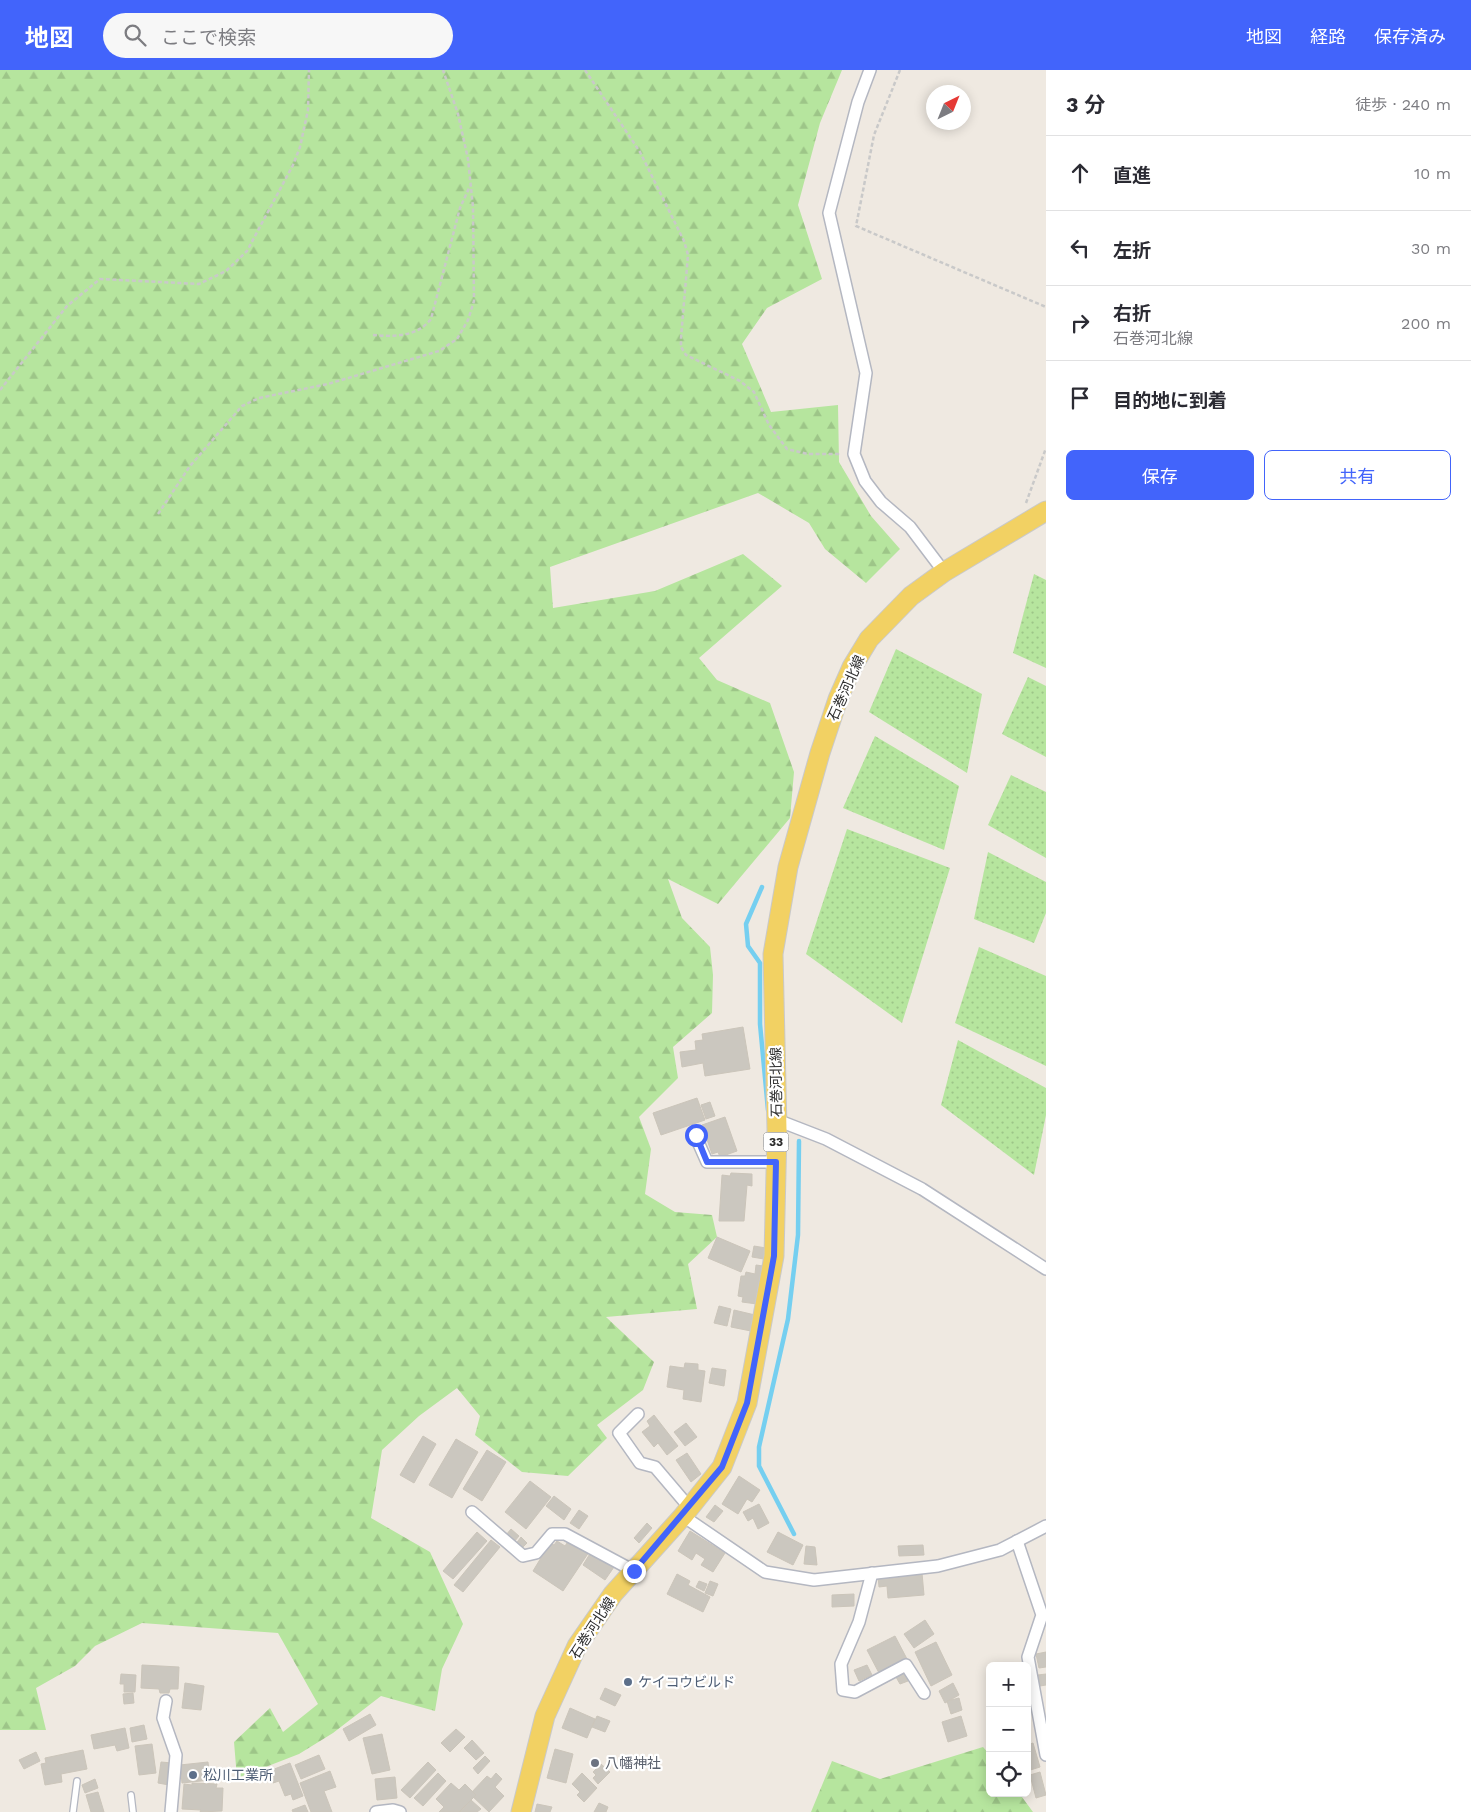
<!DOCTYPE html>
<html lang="ja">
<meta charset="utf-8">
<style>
:root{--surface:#fff;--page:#f7f7f7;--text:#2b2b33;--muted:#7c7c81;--line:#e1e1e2;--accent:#4264fb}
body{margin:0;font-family:"Work Sans","Noto Sans JP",sans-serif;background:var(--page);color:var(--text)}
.controls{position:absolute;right:15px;bottom:15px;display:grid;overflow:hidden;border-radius:8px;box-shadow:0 2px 12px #0003}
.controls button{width:45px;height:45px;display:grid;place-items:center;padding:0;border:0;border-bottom:1px solid var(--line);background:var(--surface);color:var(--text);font:25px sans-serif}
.compass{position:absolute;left:926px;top:15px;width:45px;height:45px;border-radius:50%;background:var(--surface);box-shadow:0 2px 12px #0003;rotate:43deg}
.stop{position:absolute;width:15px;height:15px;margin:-11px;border:4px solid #4264fb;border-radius:50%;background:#fff}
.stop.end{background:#4264fb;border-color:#fff;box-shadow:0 1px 5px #0008}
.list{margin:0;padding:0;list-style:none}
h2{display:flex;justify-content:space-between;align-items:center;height:65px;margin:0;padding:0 20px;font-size:21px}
h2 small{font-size:16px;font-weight:400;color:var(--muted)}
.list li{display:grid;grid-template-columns:32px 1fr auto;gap:15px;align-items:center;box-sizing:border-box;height:75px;padding:0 20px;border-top:1px solid var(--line)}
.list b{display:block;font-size:19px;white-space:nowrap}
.list p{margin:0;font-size:16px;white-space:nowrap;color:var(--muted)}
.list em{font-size:16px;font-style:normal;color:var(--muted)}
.actions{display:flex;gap:10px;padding:15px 20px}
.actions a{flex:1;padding:11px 0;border:1px solid var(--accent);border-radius:8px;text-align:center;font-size:18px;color:var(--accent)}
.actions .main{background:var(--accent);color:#fff}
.icon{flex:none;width:28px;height:28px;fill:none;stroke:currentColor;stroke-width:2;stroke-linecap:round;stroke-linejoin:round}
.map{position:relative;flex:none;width:1046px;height:1742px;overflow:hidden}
header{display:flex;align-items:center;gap:30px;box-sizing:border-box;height:70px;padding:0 25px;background:var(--accent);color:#fff}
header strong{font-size:24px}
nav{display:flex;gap:28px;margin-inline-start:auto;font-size:18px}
.search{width:350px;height:45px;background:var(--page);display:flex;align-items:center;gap:12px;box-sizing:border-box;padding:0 18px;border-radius:28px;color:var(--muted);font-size:19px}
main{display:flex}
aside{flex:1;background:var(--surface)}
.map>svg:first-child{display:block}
.grass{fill:url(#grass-dots)}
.forest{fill:url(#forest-firs)}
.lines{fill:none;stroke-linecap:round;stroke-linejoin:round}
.stream{stroke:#75cff0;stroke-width:4.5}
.building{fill:#cbc7bf;stroke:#cbc5ba}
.service-casing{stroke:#b4b7c1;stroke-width:8}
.minor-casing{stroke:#b4b7c1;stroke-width:14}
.primary-casing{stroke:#c9c9c9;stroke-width:21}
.path{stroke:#c9c9c9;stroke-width:2.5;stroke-dasharray:4 2.5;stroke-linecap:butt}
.service{stroke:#fff;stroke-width:5.5}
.minor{stroke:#fff;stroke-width:11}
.primary{stroke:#f2d163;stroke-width:19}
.route{stroke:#4264fb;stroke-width:6}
.service-dot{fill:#5c6f8a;stroke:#fff;stroke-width:2}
.worship-dot{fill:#6b7280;stroke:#fff;stroke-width:2}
.labels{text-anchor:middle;stroke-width:4.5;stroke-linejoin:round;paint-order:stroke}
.shield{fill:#fff;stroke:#6d6d6d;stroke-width:1}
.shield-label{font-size:12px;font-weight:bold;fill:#2e2e2e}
.street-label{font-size:14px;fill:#2e2e2e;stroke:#fff}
.service-label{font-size:14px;fill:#4e5e75;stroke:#fff;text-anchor:start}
.worship-label{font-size:14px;fill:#5b616d;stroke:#fff;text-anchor:start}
</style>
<header>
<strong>地図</strong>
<div class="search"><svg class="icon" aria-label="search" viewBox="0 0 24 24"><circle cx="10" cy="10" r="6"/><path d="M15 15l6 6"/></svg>ここで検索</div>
<nav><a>地図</a><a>経路</a><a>保存済み</a></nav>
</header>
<main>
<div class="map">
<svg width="1046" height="1742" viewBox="0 0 1046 1742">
<defs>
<pattern id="grass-dots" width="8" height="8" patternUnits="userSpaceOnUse" patternTransform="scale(1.25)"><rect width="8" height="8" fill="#b6e59e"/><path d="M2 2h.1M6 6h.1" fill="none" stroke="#9dc588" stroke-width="1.8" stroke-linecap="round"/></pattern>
<pattern id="forest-firs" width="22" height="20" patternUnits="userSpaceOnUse" patternTransform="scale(1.25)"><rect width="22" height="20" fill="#b6e59e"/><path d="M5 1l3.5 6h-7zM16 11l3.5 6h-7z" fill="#9dc588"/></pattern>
</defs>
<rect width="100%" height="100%" fill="#efe9e1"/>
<g class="grass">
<polygon points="1034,504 1046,510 1046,598 1013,583"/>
<polygon points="896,579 982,624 967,703 869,642"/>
<polygon points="1028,607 1046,616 1046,687 1002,664"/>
<polygon points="875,666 959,716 944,780 843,738"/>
<polygon points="1011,705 1046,722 1046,788 988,755"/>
<polygon points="847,759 950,798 902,953 806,884"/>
<polygon points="988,782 1046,812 1046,843 1034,873 974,849"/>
<polygon points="979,877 1046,906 1046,996 955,953"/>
<polygon points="958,970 1046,1018 1046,1045 1034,1105 941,1035"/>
</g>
<g class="forest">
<polygon points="0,0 842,0 820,53 798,135 822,209 767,238 742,274 771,342 838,335 839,392 871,446 900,479 866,513 825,479 809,453 758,423 550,497 553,538 655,521 743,484 782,516 699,588 717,610 770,633 794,702 790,748 718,834 668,809 682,848 710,877 713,905 712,943 673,977 678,1008 639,1047 651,1079 645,1124 675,1142 712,1145 717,1167 688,1194 697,1239 606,1247 654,1292 643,1320 597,1355 607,1368 568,1406 522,1402 475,1365 480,1346 457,1318 419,1346 382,1380 371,1448 430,1482 463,1554 442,1599 435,1641 381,1626 333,1663 299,1684 237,1708 234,1672 270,1638 283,1662 318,1634 278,1563 142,1553 95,1576 75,1596 36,1618 46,1660 0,1660"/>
<polygon points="983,1677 990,1685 990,1723 1019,1723 1033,1742 811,1742 832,1691 880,1709"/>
</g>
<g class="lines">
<g class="stream">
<polyline points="762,817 746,854 748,876 760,893 760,954 768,1040"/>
<polyline points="794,1464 759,1396 759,1377 788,1249 798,1165 799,1071"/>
</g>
</g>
<g class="building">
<polygon points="743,957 750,999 705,1006 703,993 682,997 680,982 696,980 695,971 703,970 702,964"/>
<polygon points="697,1028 705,1050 661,1065 653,1043"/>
<polygon points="710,1032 715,1046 706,1049 701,1035"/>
<polygon points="725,1047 737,1081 720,1087 718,1082 712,1084 702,1055"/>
<polygon points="731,1103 752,1104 752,1116 747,1115 744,1151 719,1151 722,1105 730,1106"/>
<polygon points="717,1167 750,1181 741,1202 708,1188"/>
<polygon points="754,1176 766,1178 764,1189 752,1187"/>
<polygon points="756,1195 763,1196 757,1234 742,1232 743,1227 738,1226 741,1206 745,1206 746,1202 755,1204"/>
<polygon points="719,1236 731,1239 727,1256 714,1253"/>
<polygon points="734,1240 755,1245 751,1261 731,1257"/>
<polygon points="685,1293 698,1294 698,1300 705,1301 701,1332 683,1329 684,1320 667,1317 670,1296 684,1298"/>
<polygon points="712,1298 726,1300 724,1316 709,1313"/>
<polygon points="654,1345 678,1376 667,1385 658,1373 654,1377 642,1362 650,1356 647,1351"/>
<polygon points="686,1353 697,1367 685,1376 674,1362"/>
<polygon points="423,1366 436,1374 414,1413 400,1405"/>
<polygon points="456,1369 478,1382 452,1428 429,1415"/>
<polygon points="487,1380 506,1392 482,1431 463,1419"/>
<polygon points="687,1383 701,1404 691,1412 676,1390"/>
<polygon points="739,1406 760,1420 752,1432 747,1429 738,1444 722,1434"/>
<polygon points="530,1411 551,1427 526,1459 505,1442"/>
<polygon points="554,1426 571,1439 564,1450 546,1436"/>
<polygon points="759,1434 769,1453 758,1459 753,1448 748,1451 743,1442"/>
<polygon points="715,1435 723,1441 714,1452 706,1447"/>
<polygon points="579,1440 588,1446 579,1459 570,1453"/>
<polygon points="647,1453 652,1458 639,1473 634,1468"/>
<polygon points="511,1459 519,1466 514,1472 506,1465"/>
<polygon points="690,1461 725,1483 713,1502 701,1495 705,1489 696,1483 692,1490 678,1481"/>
<polygon points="477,1462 487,1471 453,1509 443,1501"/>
<polygon points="778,1462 803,1475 793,1495 767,1482"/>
<polygon points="521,1467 527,1473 520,1480 515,1475"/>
<polygon points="491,1470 500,1477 463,1522 454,1515"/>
<polygon points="569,1470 589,1482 563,1521 533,1501 550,1473 554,1475 557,1471 565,1476"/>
<polygon points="923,1475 924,1485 899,1486 898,1476"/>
<polygon points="806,1476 815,1477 817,1495 804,1494"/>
<polygon points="591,1482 614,1497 605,1510 583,1495"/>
<polygon points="922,1503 924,1525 888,1528 887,1516 879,1517 878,1506"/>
<polygon points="677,1504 690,1511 688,1515 710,1527 703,1542 667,1524"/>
<polygon points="699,1511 707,1514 704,1521 696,1517"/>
<polygon points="710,1511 718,1514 713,1526 705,1523"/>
<polygon points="854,1524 854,1536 832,1537 832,1525"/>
<polygon points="925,1550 934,1564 914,1578 904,1564"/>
<polygon points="895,1566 907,1589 879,1603 867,1580"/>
<polygon points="936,1572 952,1605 931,1616 915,1582"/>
<polygon points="1046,1582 1046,1597 1039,1598 1036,1584"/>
<polygon points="142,1595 179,1597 178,1619 170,1619 169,1623 160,1623 159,1619 141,1618"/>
<polygon points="867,1595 872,1605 859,1611 854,1600"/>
<polygon points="905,1603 908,1611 900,1614 896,1607"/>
<polygon points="121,1604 136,1605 135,1622 124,1622 124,1614 120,1614"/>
<polygon points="1046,1604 1046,1615 1040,1616 1038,1605"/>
<polygon points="185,1613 204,1616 201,1640 182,1638"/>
<polygon points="953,1613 959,1625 945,1633 939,1621"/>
<polygon points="605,1618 621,1625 615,1636 600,1629"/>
<polygon points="133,1623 134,1633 124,1634 123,1624"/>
<polygon points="959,1628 962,1640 951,1644 947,1631"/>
<polygon points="570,1638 595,1649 587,1668 562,1658"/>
<polygon points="370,1644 376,1655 349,1671 343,1659"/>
<polygon points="597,1646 610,1651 605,1662 592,1657"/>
<polygon points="961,1646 967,1666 948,1672 942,1652"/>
<polygon points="144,1655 147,1669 132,1672 130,1658"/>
<polygon points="125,1658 129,1678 117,1681 115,1675 94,1679 91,1665"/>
<polygon points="456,1659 465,1667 450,1682 441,1673"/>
<polygon points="382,1664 390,1700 372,1704 363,1668"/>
<polygon points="472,1670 484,1683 476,1690 464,1678"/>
<polygon points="1033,1673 1040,1697 1027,1701 1027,1675"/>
<polygon points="152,1674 156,1703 139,1705 135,1676"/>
<polygon points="555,1679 573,1684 566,1713 547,1708"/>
<polygon points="83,1680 87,1699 61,1704 62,1712 45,1715 41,1694 46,1693 45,1688"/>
<polygon points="36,1682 40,1691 24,1699 19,1690"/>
<polygon points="319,1685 325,1699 301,1709 295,1695"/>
<polygon points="485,1686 490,1691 478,1704 473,1698"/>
<polygon points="161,1692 172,1693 169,1715 158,1713"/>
<polygon points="208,1692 210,1710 182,1713 180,1695"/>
<polygon points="428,1692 436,1700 410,1728 401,1720"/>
<polygon points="290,1693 303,1726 293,1730 291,1724 285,1726 279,1711 273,1713 269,1701"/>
<polygon points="601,1694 610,1702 598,1714 593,1708 596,1705 593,1702"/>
<polygon points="330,1701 336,1717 324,1721 332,1742 311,1742 300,1713"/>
<polygon points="1040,1702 1046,1725 1036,1728 1030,1705"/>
<polygon points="438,1703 446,1711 423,1736 414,1728"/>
<polygon points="496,1703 502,1709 495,1717 504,1726 489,1742 470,1724 487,1706 491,1709"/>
<polygon points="582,1703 597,1718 584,1732 577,1725 580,1722 572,1714"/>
<polygon points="395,1707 397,1728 377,1730 375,1709"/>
<polygon points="95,1709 98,1718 85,1723 82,1715"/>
<polygon points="192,1713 217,1714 216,1718 223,1718 222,1741 200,1742 201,1740 182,1739 184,1714 192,1715"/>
<polygon points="451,1713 459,1720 465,1714 476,1725 459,1742 439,1742 444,1737 436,1729"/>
<polygon points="98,1722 104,1742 91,1742 86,1725"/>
<polygon points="471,1730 481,1739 477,1742 460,1742"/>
<polygon points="599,1733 608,1737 606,1742 594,1742"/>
<polygon points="537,1734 552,1737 550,1742 535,1742"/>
<polygon points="305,1735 308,1742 293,1742 292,1740"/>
</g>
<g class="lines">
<g class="service-casing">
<g id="service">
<polyline points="131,1725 133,1742"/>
<polyline points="73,1742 77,1711"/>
</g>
</g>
<g class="minor-casing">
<g id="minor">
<polyline points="870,0 858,32 829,143 866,303 854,384 865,411 881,432 910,457 944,502"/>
<polyline points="777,1050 826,1069 922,1119 1046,1199"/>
<polyline points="695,1065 707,1092 776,1092"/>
<polyline points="638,1344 619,1363 640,1393 655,1397 689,1437"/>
<polyline points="472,1442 523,1486 536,1483 552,1464 565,1464 634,1501"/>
<polyline points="683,1446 765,1502 814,1510 938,1496 1000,1480 1046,1456"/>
<polyline points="1017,1471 1042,1545 1028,1587 1046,1685"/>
<polyline points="872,1503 859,1552 841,1594 843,1620 855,1622 906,1595 924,1623"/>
<polyline points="166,1631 163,1648 176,1685 171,1742"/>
<polyline points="376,1742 393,1740 400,1742"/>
</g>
</g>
<g class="primary-casing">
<polyline id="primary" points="521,1742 545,1646 577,1576 613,1524 683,1446 722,1397 747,1333 774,1186 777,1060 773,884 788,797 820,683 838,629 852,597 869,569 911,526 944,502 1046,441"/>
</g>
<g class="path">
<polyline points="585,0 640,82 684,171 688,185 681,268 681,277 686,285 740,311 754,322 769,355 787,379 808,384 841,384"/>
<polyline points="900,0 874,65 856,156 1046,237"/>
<path d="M373,265C394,267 417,267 431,249L460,138L470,116"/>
<polyline points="0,320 67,236 100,209 199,214 226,201 247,181 293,95 300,77 308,40 309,0"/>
<polyline points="1026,433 1046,378"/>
<polyline points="158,444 190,396 242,336 259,328 328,314 439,281 457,269 468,250 474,231 473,137 468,89 458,44 443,0"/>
</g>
<use href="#service" class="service"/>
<use href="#minor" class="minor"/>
<use href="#primary" class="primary"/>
</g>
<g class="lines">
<polyline class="route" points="634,1501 722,1397 747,1333 774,1186 776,1092 707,1092 696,1065"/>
</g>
<g class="service-dot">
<circle cx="628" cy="1612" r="5"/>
<circle cx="193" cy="1705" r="5"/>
</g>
<circle class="worship-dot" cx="595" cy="1693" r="5"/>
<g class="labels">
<rect class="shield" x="763.5" y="1062.5" width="25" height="19" rx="4"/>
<g class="shield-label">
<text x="776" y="1076">33</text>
</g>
<g class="street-label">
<text transform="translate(846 618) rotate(-66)" y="5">石巻河北線</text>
<text transform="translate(776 1012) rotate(-91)" y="5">石巻河北線</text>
<text transform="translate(592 1558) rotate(-57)" y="5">石巻河北線</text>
</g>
<g class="service-label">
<text x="638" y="1617">ケイコウビルド</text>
<text x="203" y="1710">松川工業所</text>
</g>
<g class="worship-label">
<text x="605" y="1698">八幡神社</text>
</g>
</g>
</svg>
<div class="controls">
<button>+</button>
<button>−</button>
<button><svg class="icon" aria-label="locate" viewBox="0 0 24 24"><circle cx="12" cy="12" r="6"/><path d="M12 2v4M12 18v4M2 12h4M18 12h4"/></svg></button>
</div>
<svg class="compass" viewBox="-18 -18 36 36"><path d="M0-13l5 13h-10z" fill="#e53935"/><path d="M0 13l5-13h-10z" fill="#7c7c81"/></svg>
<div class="stop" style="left:696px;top:1065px"></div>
<div class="stop end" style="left:634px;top:1501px"></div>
</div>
<aside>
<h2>3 分<small>徒歩 · 240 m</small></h2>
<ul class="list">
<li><svg class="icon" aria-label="ahead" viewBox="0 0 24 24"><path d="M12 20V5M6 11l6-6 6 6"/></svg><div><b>直進</b></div><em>10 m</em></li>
<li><svg class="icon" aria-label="left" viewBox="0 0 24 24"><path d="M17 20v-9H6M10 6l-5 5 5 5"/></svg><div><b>左折</b></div><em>30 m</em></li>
<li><svg class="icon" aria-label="right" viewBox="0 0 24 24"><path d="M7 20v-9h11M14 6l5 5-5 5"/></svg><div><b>右折</b><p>石巻河北線</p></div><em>200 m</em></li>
<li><svg class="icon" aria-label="arrive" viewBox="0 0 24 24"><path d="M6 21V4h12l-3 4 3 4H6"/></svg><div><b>目的地に到着</b></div></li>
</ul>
<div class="actions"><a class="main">保存</a><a>共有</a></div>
</aside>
</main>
